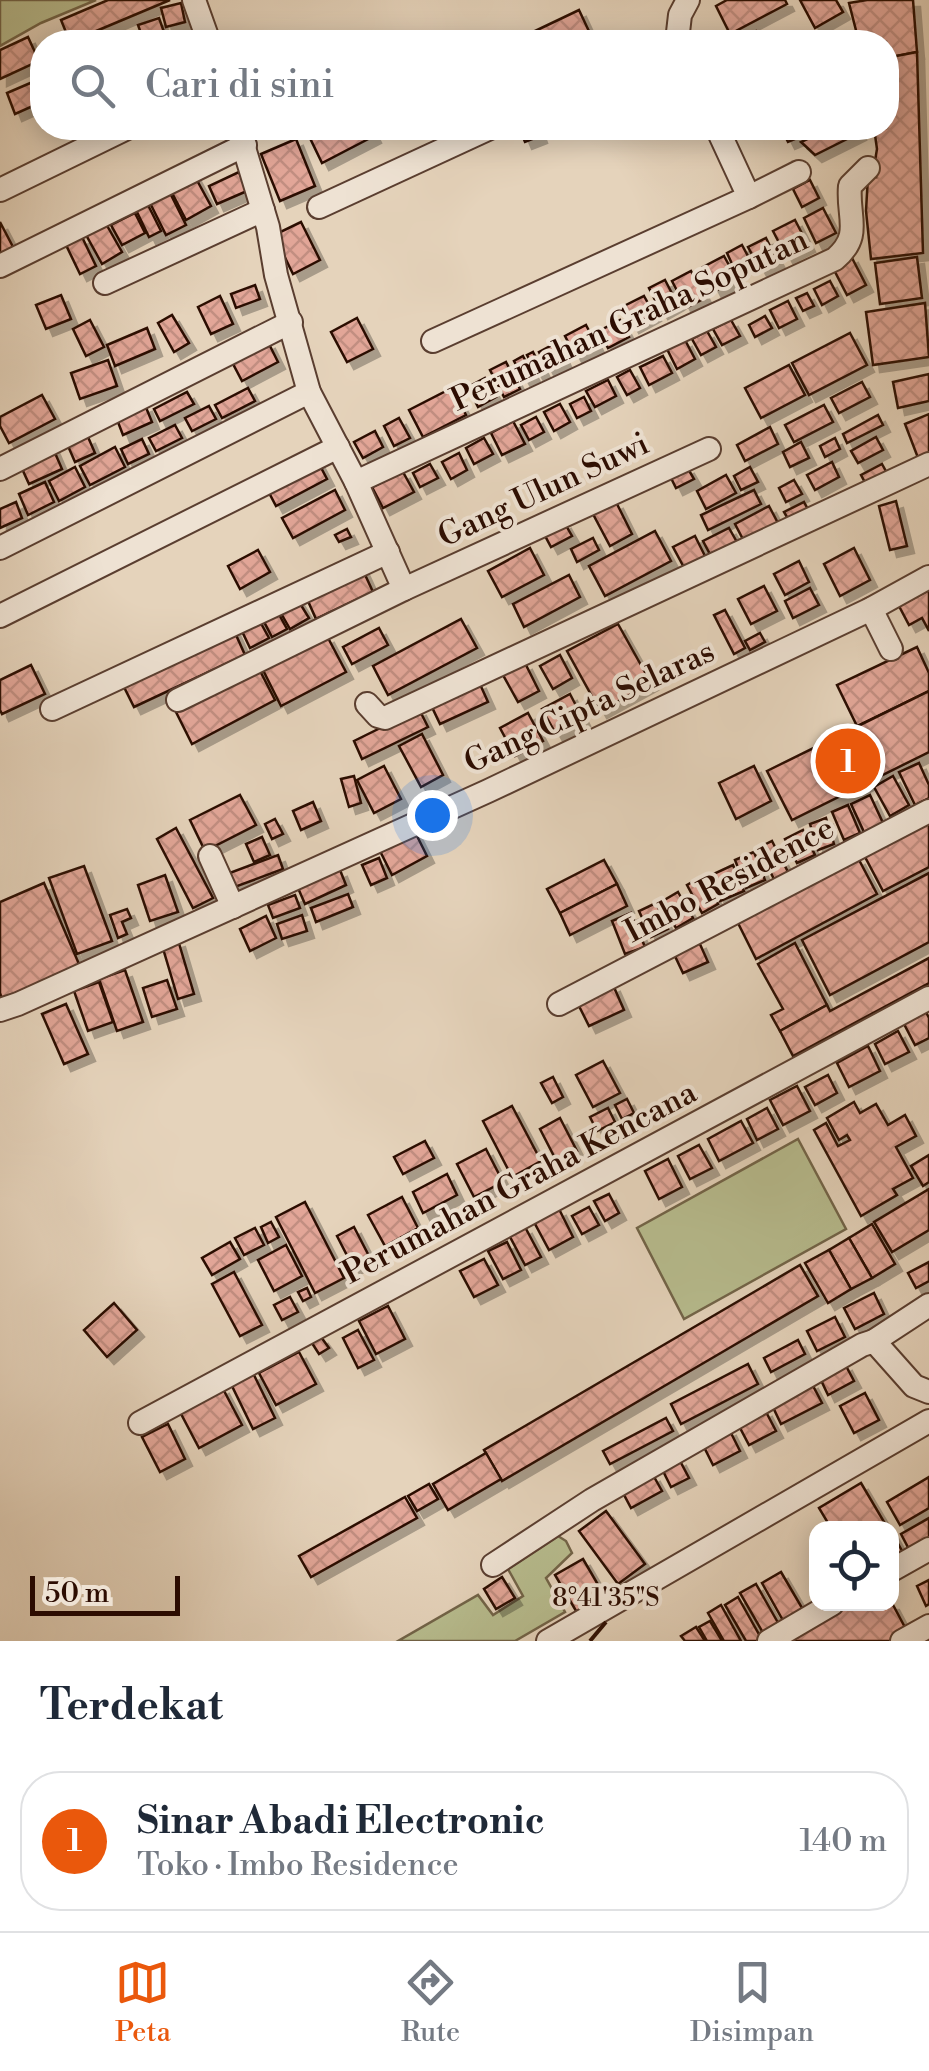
<!DOCTYPE html>
<html lang="id">
<meta charset="utf-8">
<style>
:root{--surface:#fff;--page:#f6f6f7;--text:#1f2937;--muted:#747a83;--line:#e0e1e3;--accent:#ea580c}
body{margin:0;font-family:"Libre Bodoni",serif;background:var(--page);color:var(--text)}
.controls{position:absolute;right:30px;bottom:30px;display:grid;overflow:hidden;border-radius:20px;box-shadow:0 5px 25px #0003}
.controls button{width:90px;height:90px;display:grid;place-items:center;padding:0;border:0;border-bottom:2px solid var(--line);background:var(--surface);color:var(--text);font:50px sans-serif}
.scale{position:absolute;left:30px;bottom:25px;width:150px;box-sizing:border-box;padding-left:10px;border:5px solid #2c0c01;border-top:0;font-size:28px;line-height:35px;white-space:nowrap;color:#2c0c01;-webkit-text-stroke:8px #eee2d3;paint-order:stroke}
.you{position:absolute;left:432px;top:815px;width:35px;height:35px;margin:-25px;border:8px solid #fff;border-radius:50%;background:#1a73e8;box-shadow:0 0 0 15px #1a73e833}
.badge{display:grid;place-items:center;width:65px;height:65px;border-radius:50%;background:var(--accent);color:#fff;font-size:32px;font-weight:700}
.pin{position:absolute;translate:-50% -50%;border:5px solid #fff;box-shadow:0 2px 10px #0006}
.list{margin:0;padding:0;list-style:none}
h2{display:flex;justify-content:space-between;align-items:center;height:130px;margin:0;padding:0 40px;font-size:42px}
h2 small{font-size:32px;font-weight:400;color:var(--muted)}
.list li{display:grid;grid-template-columns:65px 1fr auto;gap:30px;align-items:center;box-sizing:border-box;height:140px;margin:0 20px 20px;padding:0 20px;border:2px solid var(--line);border-radius:40px}
.list b{display:block;font-size:38px;white-space:nowrap}
.list p{margin:0;font-size:32px;white-space:nowrap;color:var(--muted)}
.list em{font-size:32px;font-style:normal;color:var(--muted)}
.icon{flex:none;width:55px;height:55px;fill:none;stroke:currentColor;stroke-width:2;stroke-linecap:round;stroke-linejoin:round}
.map{position:relative;flex:none;width:929px;height:1641px;overflow:hidden}
.search{position:absolute;background:var(--surface);box-shadow:0 5px 25px #0003;left:30px;right:30px;top:30px;height:110px;display:flex;align-items:center;gap:25px;box-sizing:border-box;padding:0 35px;border-radius:40px;color:var(--muted);font-size:38px}
.sheet{height:290px;background:var(--surface)}
nav{display:flex;justify-content:space-around;align-items:center;box-sizing:border-box;height:140px;border-top:2px solid var(--line);background:var(--surface);font-size:28px;color:var(--muted)}
nav a{display:grid;justify-items:center;gap:5px}
nav .on{color:var(--accent)}
.map>svg:first-child{display:block}
.grass{fill:#b7bc8e;stroke:#726448;stroke-width:2.5}
.building{fill:url(#building-cross-hatch);stroke:#2c0c01;stroke-width:2.5;filter:url(#shadow)}
.lines{fill:none;stroke-linecap:round;stroke-linejoin:round}
.minor-casing{stroke:#5a3e30;stroke-width:26}
.minor{stroke:#eee2d3;stroke-width:22}
.ticks{fill:none;stroke:#2c0c01;stroke-width:4}
.labels{text-anchor:middle;stroke-width:8;stroke-linejoin:round;paint-order:stroke}
.street-label{font-size:32px;fill:#2c0c01;stroke:#eee2d3}
.ticks-label{font-size:25px;text-anchor:middle;fill:#2c0c01;stroke:#eee2d3;stroke-width:8;stroke-linejoin:round;paint-order:stroke}
</style>
<div class="map">
<svg width="929" height="1641" viewBox="0 0 929 1641">
<defs>
<pattern id="building-cross-hatch" width="8" height="8" patternUnits="userSpaceOnUse" patternTransform="scale(2.5)"><rect width="8" height="8" fill="#e2a698"/><path d="M0 0l8 8M0 8l8-8" fill="none" stroke="#c28e81"/></pattern>
<filter id="shadow"><feDropShadow dx="7" dy="7" stdDeviation="0" flood-color="#0004"/></filter>
</defs>
<rect width="100%" height="100%" fill="#e5d3bb"/>
<filter id="stains"><feTurbulence type="fractalNoise" baseFrequency=".002" numOctaves="4"/><feColorMatrix values="0 0 0 0 .2 0 0 0 0 .09 0 0 0 0 .02 0 0 0 .5 -.17"/></filter>
<radialGradient id="worn" r=".72"><stop offset=".6" stop-color="#630" stop-opacity="0"/><stop offset="1" stop-color="#630" stop-opacity=".3"/></radialGradient>
<g class="grass">
<polygon points="0,0 96,0 41,23 0,46"/>
<polygon points="798,1139 846,1229 684,1319 637,1228"/>
<polygon points="558,1536 566,1541 572,1553 546,1578 565,1612 515,1641 398,1641 478,1595 493,1615 523,1596 508,1569"/>
</g>
<g class="building">
<polygon points="108,0 170,0 70,42 61,20"/>
<polygon points="727,0 785,0 787,4 730,34 716,6"/>
<polygon points="800,0 836,0 843,12 815,28"/>
<polygon points="867,0 913,0 917,52 886,58 886,42 859,42 849,3"/>
<polygon points="181,3 185,22 166,27 161,8"/>
<polygon points="579,10 594,42 512,42"/>
<polygon points="159,18 164,32 143,39 138,25"/>
<polygon points="756,31 762,42 737,42 736,40"/>
<polygon points="28,37 39,61 0,79 0,50"/>
<polygon points="917,52 923,253 871,259 866,211 868,176 876,177 875,161 877,149 874,128 886,128 886,58"/>
<polygon points="42,78 42,102 15,114 7,93"/>
<polygon points="326,128 370,128 374,136 322,163 309,136"/>
<polygon points="526,128 537,128 540,136 525,142 520,130"/>
<polygon points="781,128 807,128 809,133 788,142"/>
<polygon points="830,128 856,128 859,133 815,155 801,142"/>
<polygon points="296,139 315,186 280,201 261,154"/>
<polygon points="239,172 247,191 217,204 209,186"/>
<polygon points="193,173 211,206 186,220 169,187"/>
<polygon points="810,180 819,198 802,207 793,189"/>
<polygon points="170,193 186,225 166,235 150,203"/>
<polygon points="148,205 161,231 149,237 136,210"/>
<polygon points="823,208 836,233 816,243 804,218"/>
<polygon points="135,213 145,233 122,245 111,225"/>
<polygon points="795,220 808,245 786,256 773,231"/>
<polygon points="0,222 13,247 0,254"/>
<polygon points="105,222 122,252 102,264 85,233"/>
<polygon points="301,222 320,260 293,274 274,235"/>
<polygon points="82,237 96,266 80,274 66,245"/>
<polygon points="766,238 778,262 761,271 748,247"/>
<polygon points="742,245 749,258 733,266 727,253"/>
<polygon points="724,256 737,280 715,291 703,267"/>
<polygon points="851,256 866,285 847,295 832,266"/>
<polygon points="917,257 922,298 880,304 875,263"/>
<polygon points="691,271 705,298 686,308 672,281"/>
<polygon points="665,280 677,303 661,312 649,288"/>
<polygon points="830,281 838,296 822,305 814,289"/>
<polygon points="255,285 260,299 236,308 231,294"/>
<polygon points="807,293 814,306 803,311 796,298"/>
<polygon points="61,295 71,319 46,329 36,305"/>
<polygon points="220,296 233,324 211,334 198,307"/>
<polygon points="644,296 654,314 632,326 622,307"/>
<polygon points="788,301 797,319 779,328 770,310"/>
<polygon points="925,303 929,357 873,365 866,312"/>
<polygon points="172,315 189,343 174,352 158,323"/>
<polygon points="765,316 772,328 755,337 749,325"/>
<polygon points="357,318 373,349 347,362 331,332"/>
<polygon points="90,320 104,347 86,356 73,329"/>
<polygon points="620,320 629,337 608,348 599,331"/>
<polygon points="731,320 740,336 722,345 713,329"/>
<polygon points="586,325 597,346 576,357 565,336"/>
<polygon points="147,328 155,349 115,366 107,345"/>
<polygon points="707,331 716,347 701,355 692,339"/>
<polygon points="850,333 867,365 809,395 792,363"/>
<polygon points="685,340 695,359 677,369 667,349"/>
<polygon points="268,342 278,362 242,381 232,362"/>
<polygon points="556,343 564,360 547,368 539,352"/>
<polygon points="533,352 543,371 537,374 527,355"/>
<polygon points="523,356 534,377 525,382 514,361"/>
<polygon points="663,356 672,373 649,385 640,367"/>
<polygon points="108,360 117,386 80,399 71,373"/>
<polygon points="506,362 520,389 504,397 490,370"/>
<polygon points="789,365 805,395 761,418 745,388"/>
<polygon points="630,370 640,388 627,395 617,377"/>
<polygon points="929,374 929,401 898,408 893,382"/>
<polygon points="485,378 496,397 478,407 468,387"/>
<polygon points="608,380 616,396 595,407 586,391"/>
<polygon points="862,382 870,397 839,413 831,398"/>
<polygon points="248,388 255,401 222,418 215,405"/>
<polygon points="452,388 466,415 423,437 409,410"/>
<polygon points="187,392 194,404 160,421 154,409"/>
<polygon points="42,395 55,419 9,443 0,426 0,417"/>
<polygon points="584,397 591,411 577,418 570,404"/>
<polygon points="560,404 570,422 554,431 544,412"/>
<polygon points="145,405 152,422 123,435 116,417"/>
<polygon points="824,405 833,422 794,442 785,425"/>
<polygon points="209,406 216,419 192,431 185,418"/>
<polygon points="929,414 929,459 920,463 905,424"/>
<polygon points="878,415 883,425 847,443 843,434"/>
<polygon points="536,417 544,432 529,440 521,425"/>
<polygon points="399,418 410,438 394,446 384,426"/>
<polygon points="513,421 525,444 502,455 491,433"/>
<polygon points="175,425 182,438 156,451 149,438"/>
<polygon points="770,427 778,444 745,461 737,445"/>
<polygon points="375,431 383,447 363,458 354,442"/>
<polygon points="88,437 95,453 75,462 68,446"/>
<polygon points="876,437 883,450 858,463 851,451"/>
<polygon points="484,438 493,454 474,464 466,448"/>
<polygon points="835,438 840,449 825,457 820,446"/>
<polygon points="142,439 149,454 128,464 121,449"/>
<polygon points="801,442 809,458 790,467 783,452"/>
<polygon points="52,446 62,469 29,484 19,462"/>
<polygon points="115,447 125,467 90,485 80,466"/>
<polygon points="459,453 467,470 451,479 442,462"/>
<polygon points="317,460 327,479 276,506 266,487"/>
<polygon points="832,462 839,477 815,490 807,475"/>
<polygon points="430,464 438,478 420,487 413,473"/>
<polygon points="882,464 888,475 867,486 861,475"/>
<polygon points="75,467 85,487 59,501 49,481"/>
<polygon points="687,467 694,479 676,488 670,476"/>
<polygon points="750,467 758,482 741,490 734,476"/>
<polygon points="403,472 414,492 383,508 372,487"/>
<polygon points="726,475 736,493 706,509 697,491"/>
<polygon points="794,480 802,494 786,502 779,488"/>
<polygon points="45,482 54,502 28,515 19,494"/>
<polygon points="335,490 345,510 293,538 282,518"/>
<polygon points="754,490 761,504 708,530 701,515"/>
<polygon points="896,501 907,546 890,550 879,506"/>
<polygon points="16,502 22,518 0,528 0,509"/>
<polygon points="616,502 632,534 610,546 593,514"/>
<polygon points="804,502 810,513 791,524 784,512"/>
<polygon points="769,506 780,527 746,545 735,524"/>
<polygon points="564,522 572,536 551,547 543,532"/>
<polygon points="729,528 738,544 712,558 703,541"/>
<polygon points="347,529 351,537 339,542 335,535"/>
<polygon points="655,531 671,561 605,596 589,566"/>
<polygon points="695,536 708,562 687,573 673,547"/>
<polygon points="593,538 599,550 577,562 571,549"/>
<polygon points="530,548 544,575 502,597 488,571"/>
<polygon points="854,548 870,580 840,596 824,564"/>
<polygon points="258,550 270,572 240,589 228,566"/>
<polygon points="799,561 809,582 785,595 774,574"/>
<polygon points="361,566 373,592 316,619 304,592"/>
<polygon points="569,575 580,597 524,627 513,604"/>
<polygon points="764,586 777,611 751,624 738,599"/>
<polygon points="810,588 819,605 793,618 785,601"/>
<polygon points="929,590 929,631 922,618 909,625 899,606"/>
<polygon points="296,597 309,618 290,629 278,608"/>
<polygon points="276,609 287,629 272,637 261,616"/>
<polygon points="725,610 745,648 734,654 714,615"/>
<polygon points="258,618 269,638 250,648 240,627"/>
<polygon points="461,619 477,648 388,695 373,666"/>
<polygon points="618,624 651,683 600,711 567,651"/>
<polygon points="232,626 245,655 134,707 120,679"/>
<polygon points="379,628 388,645 352,664 343,647"/>
<polygon points="760,633 765,642 750,650 745,641"/>
<polygon points="327,636 346,672 281,706 263,670"/>
<polygon points="917,647 929,673 929,691 857,726 837,685"/>
<polygon points="560,655 572,678 553,689 540,666"/>
<polygon points="525,663 539,691 518,702 503,675"/>
<polygon points="31,665 45,694 2,714 0,710 0,680"/>
<polygon points="257,665 275,700 192,744 174,708"/>
<polygon points="479,682 488,702 440,724 431,705"/>
<polygon points="929,691 929,752 792,820 767,771"/>
<polygon points="570,694 583,719 556,734 542,709"/>
<polygon points="419,709 428,727 362,759 354,741"/>
<polygon points="528,713 543,741 515,756 500,728"/>
<polygon points="422,734 443,775 421,787 399,746"/>
<polygon points="919,763 929,785 929,798 915,805 899,772"/>
<polygon points="384,766 401,799 374,813 357,780"/>
<polygon points="754,766 771,801 736,819 719,783"/>
<polygon points="354,776 361,803 349,807 341,779"/>
<polygon points="893,776 909,805 890,816 874,787"/>
<polygon points="240,795 256,825 205,851 190,820"/>
<polygon points="870,795 883,823 864,832 851,804"/>
<polygon points="313,802 321,821 301,830 293,811"/>
<polygon points="848,805 860,833 844,840 832,812"/>
<polygon points="826,818 834,844 818,850 810,824"/>
<polygon points="275,819 283,834 272,839 265,824"/>
<polygon points="929,821 929,867 883,891 864,855"/>
<polygon points="176,828 213,898 193,908 157,839"/>
<polygon points="413,828 427,856 392,875 378,847"/>
<polygon points="803,830 815,855 797,863 785,839"/>
<polygon points="262,837 270,855 254,862 246,844"/>
<polygon points="772,841 788,872 774,879 758,848"/>
<polygon points="754,852 765,880 746,888 735,860"/>
<polygon points="278,855 283,869 232,888 227,874"/>
<polygon points="379,858 387,878 371,885 362,865"/>
<polygon points="858,858 877,894 756,959 737,921"/>
<polygon points="604,860 617,884 560,913 547,889"/>
<polygon points="733,865 744,891 720,901 709,876"/>
<polygon points="84,866 112,941 77,954 49,878"/>
<polygon points="340,870 346,885 305,904 298,888"/>
<polygon points="929,873 929,942 830,995 802,940"/>
<polygon points="165,875 178,912 150,921 138,885"/>
<polygon points="703,876 718,904 702,913 687,885"/>
<polygon points="44,883 82,971 3,1002 0,993 0,902"/>
<polygon points="617,884 627,906 570,935 560,913"/>
<polygon points="678,892 693,918 676,928 661,902"/>
<polygon points="348,894 353,907 316,922 311,908"/>
<polygon points="295,895 300,908 273,918 268,905"/>
<polygon points="656,903 668,929 651,937 639,911"/>
<polygon points="127,909 131,918 122,922 127,934 118,938 110,915"/>
<polygon points="631,913 645,947 625,954 612,921"/>
<polygon points="302,915 307,931 282,939 277,924"/>
<polygon points="266,916 276,938 250,951 240,929"/>
<polygon points="178,940 194,994 178,999 162,945"/>
<polygon points="699,942 708,962 683,973 674,954"/>
<polygon points="795,943 827,1005 780,1031 771,1015 783,1009 758,964"/>
<polygon points="929,958 929,983 793,1056 780,1031 827,1005 830,1011"/>
<polygon points="125,970 143,1022 117,1031 99,979"/>
<polygon points="167,980 177,1009 152,1017 143,988"/>
<polygon points="99,982 113,1022 88,1031 74,991"/>
<polygon points="613,985 624,1010 589,1026 577,1002"/>
<polygon points="66,1004 88,1054 64,1064 42,1014"/>
<polygon points="925,1010 929,1018 929,1038 915,1045 903,1022"/>
<polygon points="898,1031 909,1052 885,1064 875,1044"/>
<polygon points="868,1046 880,1071 849,1087 837,1063"/>
<polygon points="603,1061 620,1093 593,1107 576,1075"/>
<polygon points="828,1075 837,1093 815,1105 805,1087"/>
<polygon points="553,1077 563,1097 552,1103 541,1083"/>
<polygon points="797,1086 810,1111 783,1125 770,1100"/>
<polygon points="627,1099 634,1113 622,1119 615,1105"/>
<polygon points="854,1102 860,1113 876,1104 888,1125 905,1115 916,1136 896,1147 913,1178 893,1189 897,1195 861,1216 814,1130 826,1123 838,1146 850,1140 847,1135 839,1140 827,1118"/>
<polygon points="512,1106 541,1161 512,1177 483,1121"/>
<polygon points="608,1108 615,1122 597,1131 590,1117"/>
<polygon points="767,1108 778,1129 757,1140 747,1119"/>
<polygon points="560,1118 577,1151 557,1162 540,1129"/>
<polygon points="741,1121 753,1143 719,1161 708,1139"/>
<polygon points="425,1141 434,1158 403,1174 394,1157"/>
<polygon points="699,1145 712,1168 690,1179 678,1156"/>
<polygon points="486,1149 503,1182 474,1197 457,1164"/>
<polygon points="929,1155 929,1182 923,1186 911,1166"/>
<polygon points="668,1159 682,1187 659,1199 645,1171"/>
<polygon points="447,1174 457,1195 423,1213 413,1192"/>
<polygon points="929,1189 929,1230 892,1252 874,1222"/>
<polygon points="609,1194 619,1213 605,1221 594,1201"/>
<polygon points="402,1197 418,1228 385,1246 368,1215"/>
<polygon points="305,1202 344,1278 315,1293 276,1217"/>
<polygon points="589,1207 599,1225 582,1234 572,1216"/>
<polygon points="559,1209 573,1237 549,1250 534,1222"/>
<polygon points="271,1222 279,1237 268,1243 261,1227"/>
<polygon points="872,1224 895,1264 872,1278 849,1238"/>
<polygon points="354,1227 370,1258 353,1267 337,1236"/>
<polygon points="525,1227 541,1257 525,1265 509,1235"/>
<polygon points="255,1228 264,1245 244,1255 235,1238"/>
<polygon points="849,1238 872,1278 851,1289 829,1250"/>
<polygon points="230,1242 240,1259 212,1275 202,1258"/>
<polygon points="507,1242 521,1270 503,1279 488,1251"/>
<polygon points="286,1245 302,1276 274,1291 258,1260"/>
<polygon points="829,1250 851,1289 828,1303 805,1263"/>
<polygon points="484,1259 498,1285 474,1297 460,1271"/>
<polygon points="929,1262 929,1281 916,1288 908,1273"/>
<polygon points="800,1265 818,1296 502,1481 484,1450"/>
<polygon points="234,1272 262,1325 240,1336 212,1284"/>
<polygon points="307,1288 311,1297 303,1301 298,1292"/>
<polygon points="874,1293 884,1314 855,1329 844,1308"/>
<polygon points="290,1297 298,1312 282,1320 274,1305"/>
<polygon points="114,1303 137,1330 107,1357 84,1330"/>
<polygon points="388,1306 405,1339 376,1354 359,1321"/>
<polygon points="835,1317 845,1337 817,1351 807,1331"/>
<polygon points="358,1330 374,1360 358,1368 343,1338"/>
<polygon points="321,1337 329,1348 319,1354 312,1343"/>
<polygon points="798,1340 805,1354 771,1372 764,1358"/>
<polygon points="299,1352 316,1384 276,1405 259,1373"/>
<polygon points="748,1364 758,1384 681,1424 671,1404"/>
<polygon points="845,1364 854,1381 828,1395 820,1378"/>
<polygon points="253,1373 275,1418 253,1429 231,1384"/>
<polygon points="811,1382 822,1403 781,1424 771,1403"/>
<polygon points="222,1387 242,1425 199,1448 179,1410"/>
<polygon points="865,1393 879,1420 854,1433 840,1406"/>
<polygon points="765,1410 776,1431 749,1445 738,1424"/>
<polygon points="666,1418 673,1431 610,1464 603,1451"/>
<polygon points="168,1424 185,1459 160,1472 142,1437"/>
<polygon points="729,1429 740,1451 713,1465 702,1443"/>
<polygon points="486,1453 501,1479 448,1510 433,1484"/>
<polygon points="679,1459 689,1478 671,1487 662,1469"/>
<polygon points="653,1475 662,1491 631,1508 622,1491"/>
<polygon points="929,1477 929,1508 900,1525 887,1502"/>
<polygon points="861,1483 887,1527 831,1528 819,1508"/>
<polygon points="429,1484 438,1499 417,1511 408,1496"/>
<polygon points="405,1497 417,1518 311,1577 299,1556"/>
<polygon points="606,1511 645,1564 618,1584 579,1531"/>
<polygon points="929,1518 929,1543 911,1553 901,1534"/>
<polygon points="892,1533 905,1556 892,1564"/>
<polygon points="583,1559 607,1600 579,1616 555,1575"/>
<polygon points="781,1572 805,1613 785,1624 762,1583"/>
<polygon points="502,1577 515,1598 496,1609 484,1589"/>
<polygon points="929,1580 929,1604 926,1606 917,1586"/>
<polygon points="756,1584 781,1628 766,1638 740,1593"/>
<polygon points="738,1597 761,1638 757,1641 746,1641 725,1605"/>
<polygon points="892,1603 908,1633 894,1641 789,1641 787,1637 849,1604"/>
<polygon points="721,1605 741,1641 724,1641 708,1613"/>
<polygon points="710,1621 722,1641 707,1641 699,1627"/>
<polygon points="696,1627 705,1641 685,1641 681,1636"/>
</g>
<g class="lines">
<g class="minor-casing">
<g id="minor">
<polyline points="194,0 209,42"/>
<polyline points="674,42 677,41 680,15 688,0"/>
<polyline points="238,128 268,227 276,275 309,392 356,482 404,589"/>
<polyline points="0,190 127,128"/>
<polyline points="749,197 799,172"/>
<polyline points="319,207 490,128"/>
<polyline points="0,266 245,145"/>
<polyline points="105,283 263,210"/>
<polyline points="433,341 749,197 717,128"/>
<polyline points="0,469 291,322"/>
<path d="M356,482L835,259C863,235 847,217 850,186L868,168"/>
<polyline points="0,548 309,392"/>
<polyline points="871,609 891,649"/>
<polyline points="0,616 338,447"/>
<polyline points="178,700 404,589 709,449"/>
<polyline points="367,704 378,716 385,718 929,464"/>
<polyline points="52,709 388,552"/>
<polyline points="210,856 233,907"/>
<polyline points="559,1004 929,811"/>
<polyline points="0,1010 18,1004 488,791 871,609 929,577"/>
<polyline points="874,1341 929,1305"/>
<polyline points="140,1423 929,998"/>
<polyline points="493,1565 592,1500 862,1345 874,1341 914,1386 929,1392"/>
<polyline points="892,1570 929,1549"/>
<polyline points="548,1641 929,1421"/>
<polyline points="769,1641 832,1604"/>
<polyline points="902,1641 929,1626"/>
</g>
</g>
<use href="#minor" class="minor"/>
</g>
<path class="ticks" d="M590,1641L606,1622"/>
<g class="labels">
<g class="street-label">
<text transform="translate(629 319) rotate(-25)" y="11">Perumahan Graha Soputan</text>
<text transform="translate(543 489) rotate(-25)" y="11">Gang Ulun Suwi</text>
<text transform="translate(589 706) rotate(-25)" y="11">Gang Cipta Selaras</text>
<text transform="translate(729 879) rotate(-28)" y="11">Imbo Residence</text>
<text transform="translate(519 1182) rotate(-28)" y="11">Perumahan Graha Kencana</text>
</g>
</g>
<g class="ticks-label">
<text x="606" y="1606">8°41'35"S</text>
</g>
<rect width="100%" height="100%" filter="url(#stains)"/>
<rect width="100%" height="100%" fill="url(#worn)"/>
</svg>
<div class="controls">
<button><svg class="icon" aria-label="locate" viewBox="0 0 24 24"><circle cx="12" cy="12" r="6"/><path d="M12 2v4M12 18v4M2 12h4M18 12h4"/></svg></button>
</div>
<div class="scale">50 m</div>
<div class="you"></div>
<div class="pin badge" style="left:848px;top:761px">1</div>
<div class="search"><svg class="icon" aria-label="search" viewBox="0 0 24 24"><circle cx="10" cy="10" r="6"/><path d="M15 15l6 6"/></svg>Cari di sini</div>
</div>
<section class="sheet">
<h2>Terdekat<small></small></h2>
<ul class="list">
<li><span class="badge">1</span><div><b>Sinar Abadi Electronic</b><p>Toko · Imbo Residence</p></div><em>140 m</em></li>
</ul>
</section>
<nav>
<a class="on"><svg class="icon" aria-label="map" viewBox="0 0 24 24"><path d="M3 6l6-2 6 2 6-2v14l-6 2-6-2-6 2zM9 4v14M15 6v14"/></svg>Peta</a>
<a><svg class="icon" aria-label="directions" viewBox="0 0 24 24"><path d="M12 3l9 9-9 9-9-9zM9 14v-3h6M13 9l2 2-2 2"/></svg>Rute</a>
<a><svg class="icon" aria-label="saved" viewBox="0 0 24 24"><path d="M7 4h10v16l-5-4-5 4z"/></svg>Disimpan</a>
</nav>
